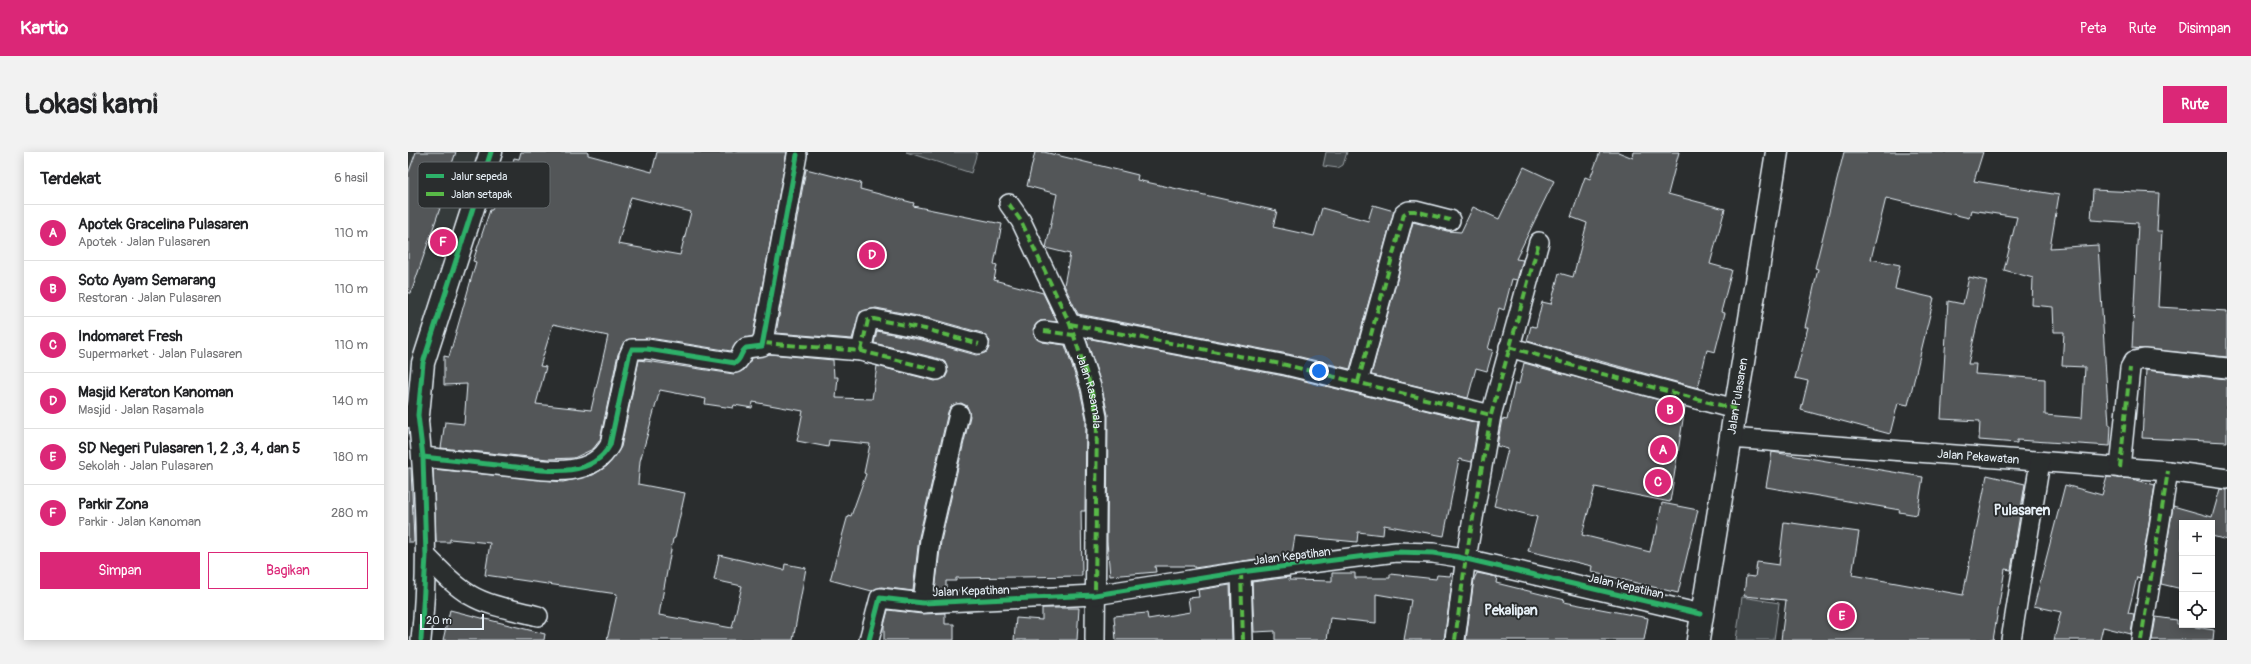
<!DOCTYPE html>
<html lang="id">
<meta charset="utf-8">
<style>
:root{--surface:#fff;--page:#f2f2f2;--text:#202124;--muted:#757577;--line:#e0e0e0;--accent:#db2777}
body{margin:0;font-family:Pangolin,sans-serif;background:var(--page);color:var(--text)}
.controls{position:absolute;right:12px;bottom:12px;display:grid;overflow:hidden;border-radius:0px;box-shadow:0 2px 10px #0003}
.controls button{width:36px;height:36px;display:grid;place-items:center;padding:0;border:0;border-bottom:1px solid var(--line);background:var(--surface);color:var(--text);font:20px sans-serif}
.scale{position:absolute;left:12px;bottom:10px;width:64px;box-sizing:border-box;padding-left:4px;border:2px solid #e8f1f8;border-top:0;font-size:11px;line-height:14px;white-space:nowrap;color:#e8f1f8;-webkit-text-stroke:3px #2a2d2e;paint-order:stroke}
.you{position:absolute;left:911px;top:219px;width:14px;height:14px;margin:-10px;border:3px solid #fff;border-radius:50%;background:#1a73e8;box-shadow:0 0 0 6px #1a73e833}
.badge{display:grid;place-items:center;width:26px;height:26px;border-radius:50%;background:var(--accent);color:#fff;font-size:13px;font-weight:700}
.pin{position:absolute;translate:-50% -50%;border:2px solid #fff;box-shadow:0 1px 4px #0006}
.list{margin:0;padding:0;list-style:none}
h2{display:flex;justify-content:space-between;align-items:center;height:52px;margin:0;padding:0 16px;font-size:17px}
h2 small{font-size:13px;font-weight:400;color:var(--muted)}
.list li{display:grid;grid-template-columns:26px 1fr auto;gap:12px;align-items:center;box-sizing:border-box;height:56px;padding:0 16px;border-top:1px solid var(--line)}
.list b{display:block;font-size:15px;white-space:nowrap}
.list p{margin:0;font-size:13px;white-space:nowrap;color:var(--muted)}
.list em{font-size:13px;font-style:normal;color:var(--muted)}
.actions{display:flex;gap:8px;padding:12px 16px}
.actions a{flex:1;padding:9px 0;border:1px solid var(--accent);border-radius:0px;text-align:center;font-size:14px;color:var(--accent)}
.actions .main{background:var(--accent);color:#fff}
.icon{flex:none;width:22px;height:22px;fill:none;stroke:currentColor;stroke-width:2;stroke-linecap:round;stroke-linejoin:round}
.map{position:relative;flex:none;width:1819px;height:488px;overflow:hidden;border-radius:0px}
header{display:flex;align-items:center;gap:24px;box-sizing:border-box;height:56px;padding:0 20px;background:var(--accent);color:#fff}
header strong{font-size:19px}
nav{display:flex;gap:22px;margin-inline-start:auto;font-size:14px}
.intro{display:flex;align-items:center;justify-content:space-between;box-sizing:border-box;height:96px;padding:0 24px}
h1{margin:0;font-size:28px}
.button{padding:10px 18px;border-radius:0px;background:var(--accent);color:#fff;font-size:14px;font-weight:700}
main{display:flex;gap:24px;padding:0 24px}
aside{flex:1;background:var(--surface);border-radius:0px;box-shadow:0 2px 10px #0003}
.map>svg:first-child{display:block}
.built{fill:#363a3b}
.green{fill:#424648;stroke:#959ca0}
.building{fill:#535759;stroke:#e8f1f8;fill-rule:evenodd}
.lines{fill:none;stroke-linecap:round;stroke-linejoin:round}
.street-casing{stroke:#e8f1f8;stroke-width:22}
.secondary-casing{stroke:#e8f1f8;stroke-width:25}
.primary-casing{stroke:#e8f1f8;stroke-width:25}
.street{stroke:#2a2d2e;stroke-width:19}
.secondary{stroke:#2a2d2e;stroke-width:22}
.primary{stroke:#2a2d2e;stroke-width:22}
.quiet{stroke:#58b947;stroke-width:4;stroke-dasharray:8 4;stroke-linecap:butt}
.cycleway-casing{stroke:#2a2d2e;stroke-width:8}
.cycleway{stroke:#2db169;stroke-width:5}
.labels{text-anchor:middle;stroke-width:4;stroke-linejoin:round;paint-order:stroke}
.street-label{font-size:12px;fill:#e8f1f8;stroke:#2a2d2e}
.quarter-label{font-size:14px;font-weight:bold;fill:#e8f1f8;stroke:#2a2d2e}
.key{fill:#2a2d2e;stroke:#63686b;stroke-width:1}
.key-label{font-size:11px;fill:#e8f1f8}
</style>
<header>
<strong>Kartio</strong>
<nav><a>Peta</a><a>Rute</a><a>Disimpan</a></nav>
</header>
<div class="intro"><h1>Lokasi kami</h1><a class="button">Rute</a></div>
<main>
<aside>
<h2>Terdekat<small>6 hasil</small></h2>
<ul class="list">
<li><span class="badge">A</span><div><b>Apotek Gracelina Pulasaren</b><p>Apotek · Jalan Pulasaren</p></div><em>110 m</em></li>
<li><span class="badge">B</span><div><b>Soto Ayam Semarang</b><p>Restoran · Jalan Pulasaren</p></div><em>110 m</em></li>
<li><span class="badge">C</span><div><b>Indomaret Fresh</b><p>Supermarket · Jalan Pulasaren</p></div><em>110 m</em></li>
<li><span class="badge">D</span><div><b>Masjid Keraton Kanoman</b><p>Masjid · Jalan Rasamala</p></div><em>140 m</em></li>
<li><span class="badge">E</span><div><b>SD Negeri Pulasaren 1, 2 ,3, 4, dan 5</b><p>Sekolah · Jalan Pulasaren</p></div><em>180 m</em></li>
<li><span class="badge">F</span><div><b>Parkir Zona</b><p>Parkir · Jalan Kanoman</p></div><em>280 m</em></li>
</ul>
<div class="actions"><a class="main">Simpan</a><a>Bagikan</a></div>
</aside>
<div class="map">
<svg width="1819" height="488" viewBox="0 0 1819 488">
<rect width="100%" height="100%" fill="#2a2d2e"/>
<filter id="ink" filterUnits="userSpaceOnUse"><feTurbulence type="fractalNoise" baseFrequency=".025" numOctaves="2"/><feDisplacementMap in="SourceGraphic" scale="8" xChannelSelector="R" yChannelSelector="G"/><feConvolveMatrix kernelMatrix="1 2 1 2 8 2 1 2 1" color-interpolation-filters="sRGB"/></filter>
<g filter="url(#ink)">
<polygon class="built" points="0,0 81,0 0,262"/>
<g class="green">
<polygon points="498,0 569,0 563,21"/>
<polygon points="918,0 939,0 935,13 930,16 915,14"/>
<polygon points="1334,445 1371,451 1366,488 1328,488"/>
</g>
<g class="building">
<polygon points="8,0 48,0 29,55 32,56 3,141 0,141 0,22"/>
<path d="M113,0H180V3L244,20L249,0H379L345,184L331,188L323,199L241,186L218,188L210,202L192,288L185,297L166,306L140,307L33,296L37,270L56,272L59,232L36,233V204L41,205L68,110L65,109L82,58H84L93,24L101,26L106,6L111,7ZM223,45L283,60L272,103L210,92ZM145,172L200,184L183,258L128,252L138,215L132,214Z"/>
<polygon points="627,0 636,0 730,23 729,28 869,59 865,75 906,84 914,56 960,69 965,53 986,59 942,217 880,202 670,162 656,133 662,102 638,96 649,42 619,34"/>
<polygon points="1192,0 1210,0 1225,6 1226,0 1271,0 1260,42 1317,57 1302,112 1324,118 1313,160 1317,161 1307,200 1299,198 1290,236 1119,189 1123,174 1128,175 1134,150 1143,152 1151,121 1165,125 1179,71 1163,65 1177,25 1182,27"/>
<polygon points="1436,0 1575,0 1566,29 1651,43 1642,96 1690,93 1701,273 1703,273 1702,294 1609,288 1609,291 1571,288 1572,269 1533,267 1540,149 1555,152 1561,125 1579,129 1560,212 1568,212 1567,222 1637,227 1637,263 1674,266 1677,215 1654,214 1656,180 1646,180 1645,155 1624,153 1625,126 1596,118 1609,65 1563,58 1561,66 1478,46 1463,107 1492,113 1487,137 1526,146 1500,253 1490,251 1482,282 1393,258 1400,229 1387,226 1400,175 1397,175 1410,117 1407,116"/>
<polygon points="1116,15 1146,29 1108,107 1115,108 1109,128 1104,127 1096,158 1091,156 1080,197 1085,198 1079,219 1068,216 1060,246 963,223 1005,70 1039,79 1053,80 1065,55 1091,67"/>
<polygon points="398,17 453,31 452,37 506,51 505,54 594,72 586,112 589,113 586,128 635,141 649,170 632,169 625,177 626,183 634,190 657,193 672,238 678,266 677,359 673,359 674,424 548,426 548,429 538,429 538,439 527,439 533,389 562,264 559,254 553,251 543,254 540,260 511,385 505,439 473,435 464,439 422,428 440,363 443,364 458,322 456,321 462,292 421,288 420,295 389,289 395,259 345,250 344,256 326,253 325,256 297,252 298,247 252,238 232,309 230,332 277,341 267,386 265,387 251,463 324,476 334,434 306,428 311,403 376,418 377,412 398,416 385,488 199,488 209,442 77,423 82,391 42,387 42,390 28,390 25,317 155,330 185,323 199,314 213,295 231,208 326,222 336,218 344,206 361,202 425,208 426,225 430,225 428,246 464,247 469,214 527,229 537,226 540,220 537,210 532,207 466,191 469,179 514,188 568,203 579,200 582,189 574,181 520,166 468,156 452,160 444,187 368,181"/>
<polygon points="1685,38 1751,41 1749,79 1754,79 1750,155 1819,159 1819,205 1724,196 1730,71 1683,68"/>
<polygon points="678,186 876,224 1070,271 1064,310 1051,307 1036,384 976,373 975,383 950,380 949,390 887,384 884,402 786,416 786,414 747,414 748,420 702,424 699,390 700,263 693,232"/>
<polygon points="1116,211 1277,255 1262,350 1187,335 1174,383 1242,400 1246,383 1248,383 1254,351 1290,358 1270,441 1183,420 1184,414 1120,399 1129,365 1086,354 1100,297 1089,294 1094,267 1099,268 1107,231 1111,232"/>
<polygon points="1738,218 1819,227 1819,290 1734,286"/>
<polygon points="1364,300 1515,325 1509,363 1491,360 1492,358 1358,335"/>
<polygon points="0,316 3,316 6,390 0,390"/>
<polygon points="1579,323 1617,332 1603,418 1597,417 1585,488 1373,488 1378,448 1336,444 1338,424 1347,425 1349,410 1371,413 1376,370 1451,380 1444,423 1555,443"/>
<polygon points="1699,325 1725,327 1747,333 1732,426 1729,425 1720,461 1726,462 1723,482 1695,475 1692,488 1646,488 1653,460 1626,454 1657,333 1694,343"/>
<polygon points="1812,337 1819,338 1819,388 1804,384 1804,371 1774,371 1774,437 1753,432 1765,354 1804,365"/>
<polygon points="924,421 947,421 947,426 982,426 982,422 1028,427 1029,423 1042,424 1043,421 1045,422 1036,488 996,488 1003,448 968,442 968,471 922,466 919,488 867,488 867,479 846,480 844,430 882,425 881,428 924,429"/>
<polygon points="1069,421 1089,425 1088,431 1157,448 1156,450 1240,466 1236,488 1058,488 1066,427"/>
<polygon points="822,433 824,488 708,488 706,464 739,461 740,467 782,460 780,446 791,445 790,438"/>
<polygon points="634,456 671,456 669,488 606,488 608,466 634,468"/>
<polygon points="42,458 137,482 136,488 35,488"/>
<polygon points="480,458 514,462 537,461 537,472 546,472 546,488 476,488 476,474"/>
<polygon points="1748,465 1769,468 1769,472 1806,478 1805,488 1744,488"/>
</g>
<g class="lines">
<g class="street-casing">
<g id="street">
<polyline points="601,52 613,69 662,172 683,235 689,265 687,488"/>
<polyline points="662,172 878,213 1083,263"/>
<polyline points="636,179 665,183"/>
<polyline points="356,191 453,199 529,218"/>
<polyline points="1101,195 1187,220 1327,257"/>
<polyline points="453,199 460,168 466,167 517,177 571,192"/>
<polyline points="950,230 996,62 1001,59 1007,59 1042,68"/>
<path d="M10,263C17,338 21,413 13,488"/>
<path id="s1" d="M1322,286L1760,319L1819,327"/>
<path d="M15,305C42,308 70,311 98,314C130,317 182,330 202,293L221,204L224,197H239L327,211C334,207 332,200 338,196L354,194L389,3"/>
<polyline points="1712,316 1722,216 1726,209 1736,207 1819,216"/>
<path d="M18,404C32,418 45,433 62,443C82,455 108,458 130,464"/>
<polyline points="833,420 835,488"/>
<polyline points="515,451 522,387 551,262"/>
<polyline points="461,488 472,446 515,451 687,443 833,420 988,400 1025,401 1050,405 1293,462"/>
<polyline points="1047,488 1057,412 1083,263 1131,90"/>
<polyline points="1603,488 1632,310"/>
<polyline points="1733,488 1760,319"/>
</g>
</g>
<g class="secondary-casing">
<polyline id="secondary" points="0,264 10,263 15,211 83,0"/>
</g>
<g class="primary-casing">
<g id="primary">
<path id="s2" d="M1290,488L1369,0"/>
</g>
</g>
<use href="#street" class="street"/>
<use href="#secondary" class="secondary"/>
<use href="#primary" class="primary"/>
<g class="quiet">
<path id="s3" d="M601,52L613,69L662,172L683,235L689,265L687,443"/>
<polyline points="662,172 878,213 1083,263"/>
<polyline points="636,179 665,183"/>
<polyline points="356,191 453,199 529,218"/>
<polyline points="1101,195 1187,220 1327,257"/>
<polyline points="453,199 460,168 466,167 517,177 571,192"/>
<polyline points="950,230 996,62 1001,59 1007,59 1042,68"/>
<polyline points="1712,316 1722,216"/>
<polyline points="833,420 835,488"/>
<polyline points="1047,488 1057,412 1083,263 1131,90"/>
<polyline points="1733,488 1760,319"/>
</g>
<g class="cycleway-casing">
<g id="cycleway">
<path d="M15,305C42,308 70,311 98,314C130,317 182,330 202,293L221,204L224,197H239L327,211C334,207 332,200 338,196L354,194L389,3"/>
<polyline points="13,488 18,404 15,305 10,263 15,211 83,0"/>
<polyline points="461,488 472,446 515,451 687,443 833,420 988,400 1025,401 1050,405 1293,462"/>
</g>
</g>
<use href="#cycleway" class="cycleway"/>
</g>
</g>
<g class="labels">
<g class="street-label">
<text dy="4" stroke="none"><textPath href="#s3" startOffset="205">Jalan Rasamala</textPath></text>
<text dy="4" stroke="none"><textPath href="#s2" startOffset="247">Jalan Pulasaren</textPath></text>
<text dy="4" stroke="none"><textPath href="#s1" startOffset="249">Jalan Pekawatan</textPath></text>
<text transform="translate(884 404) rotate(-7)" y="4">Jalan Kepatihan</text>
<text transform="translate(1218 434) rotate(13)" y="4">Jalan Kepatihan</text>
<text transform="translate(563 439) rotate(-2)" y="4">Jalan Kepatihan</text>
</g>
<g class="quarter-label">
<text x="1614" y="363">Pulasaren</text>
<text x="1103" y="463">Pekalipan</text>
</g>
</g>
<rect x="10" y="10" width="132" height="46" rx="6" class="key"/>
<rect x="18" y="22" width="18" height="4" fill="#2db169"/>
<rect x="18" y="40" width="18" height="4" fill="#58b947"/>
<g class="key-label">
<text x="43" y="28">Jalur sepeda</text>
<text x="43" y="46">Jalan setapak</text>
</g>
</svg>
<div class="controls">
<button>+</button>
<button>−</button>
<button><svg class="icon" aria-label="locate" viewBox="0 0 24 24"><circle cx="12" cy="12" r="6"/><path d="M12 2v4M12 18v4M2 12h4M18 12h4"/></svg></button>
</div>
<div class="scale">20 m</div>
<div class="you"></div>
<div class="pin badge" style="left:1255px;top:298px">A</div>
<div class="pin badge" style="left:1262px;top:258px">B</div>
<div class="pin badge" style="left:1250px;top:330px">C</div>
<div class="pin badge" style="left:464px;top:103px">D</div>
<div class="pin badge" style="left:1434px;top:464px">E</div>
<div class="pin badge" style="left:35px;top:90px">F</div>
</div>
</main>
